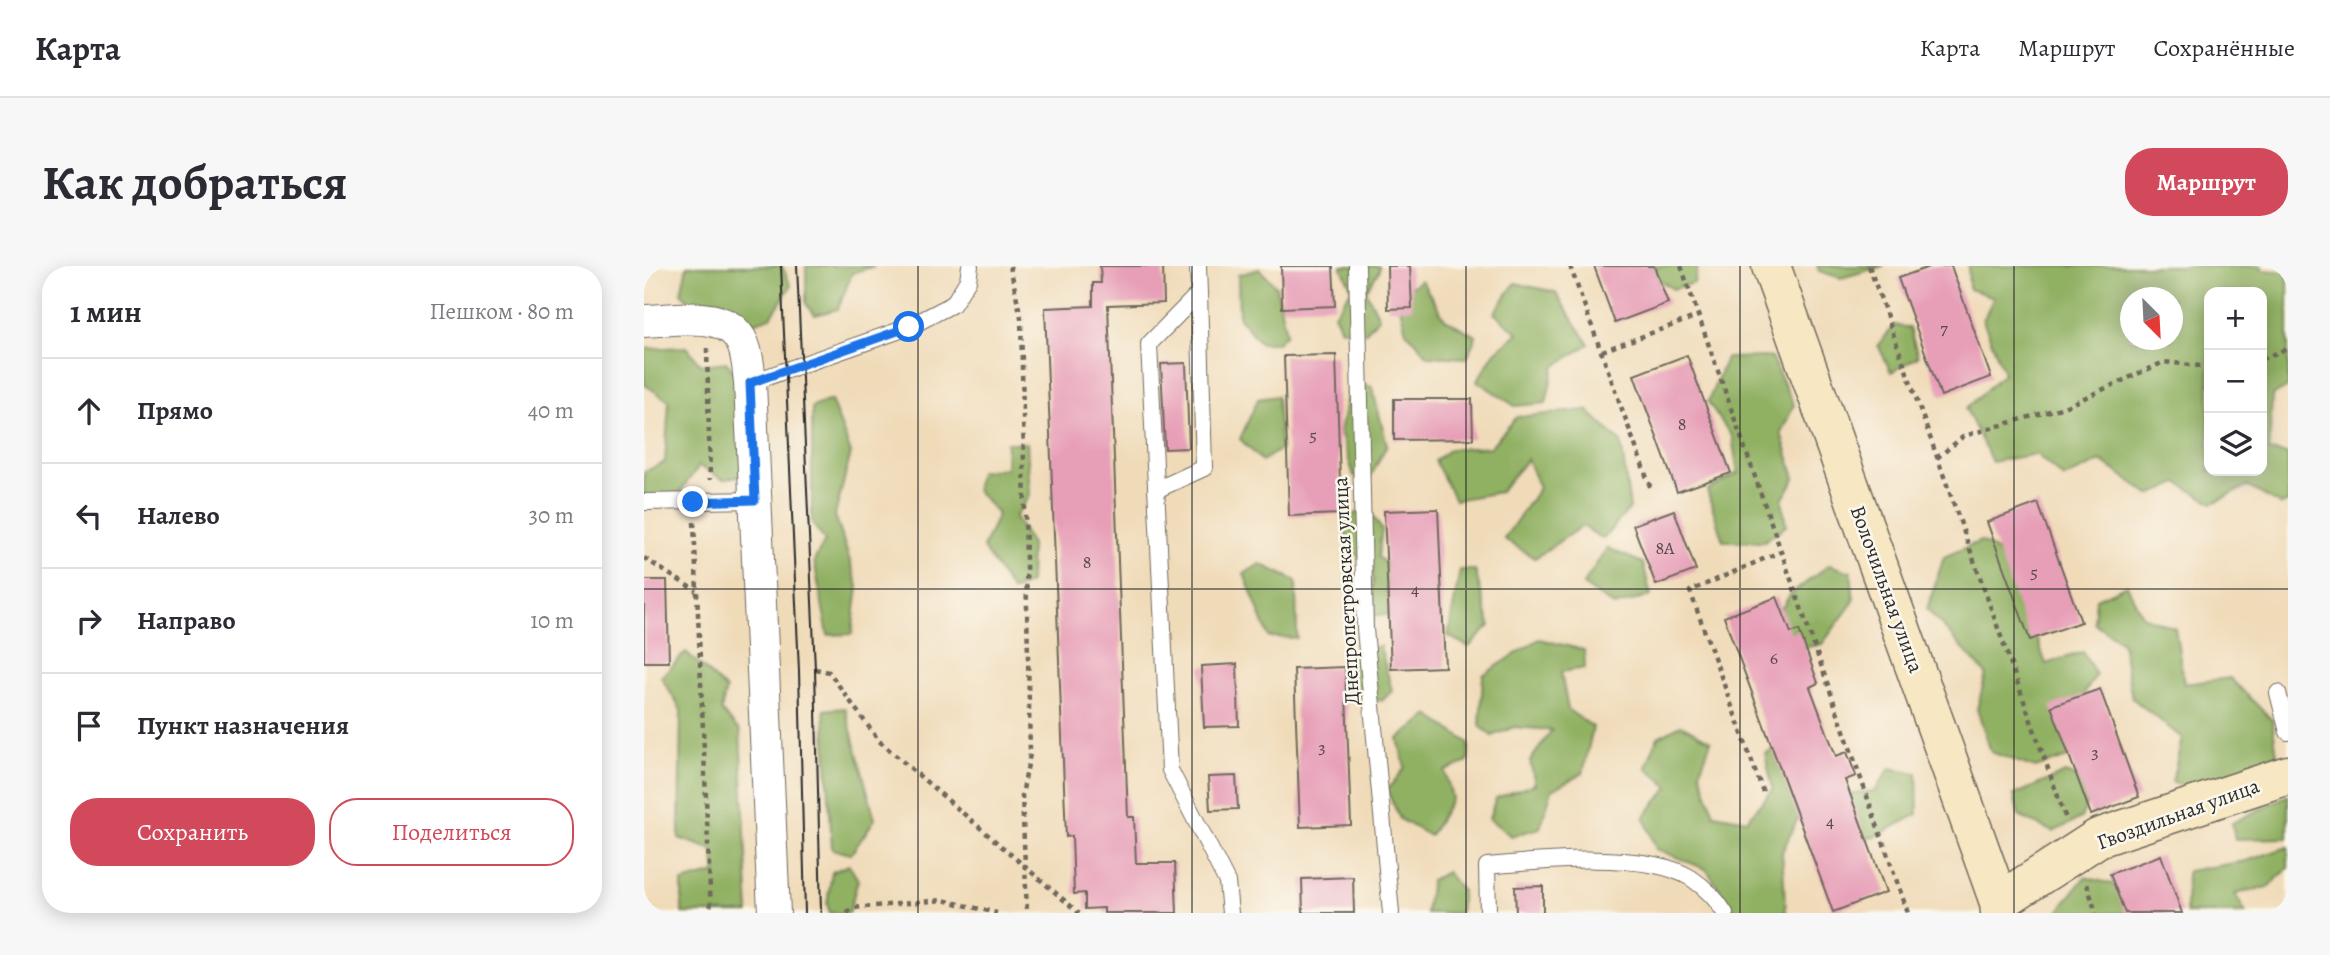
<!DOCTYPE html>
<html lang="ru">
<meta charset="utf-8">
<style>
:root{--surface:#fff;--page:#f7f7f7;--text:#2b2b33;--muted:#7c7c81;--line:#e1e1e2;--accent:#d1495b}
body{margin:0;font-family:Alegreya,serif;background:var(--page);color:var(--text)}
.controls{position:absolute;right:21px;top:21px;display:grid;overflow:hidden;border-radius:14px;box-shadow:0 4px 18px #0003}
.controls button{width:63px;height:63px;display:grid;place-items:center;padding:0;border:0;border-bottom:2px solid var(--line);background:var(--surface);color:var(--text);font:35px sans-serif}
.compass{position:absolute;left:1476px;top:21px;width:63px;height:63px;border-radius:50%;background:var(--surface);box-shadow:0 4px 18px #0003;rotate:156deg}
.stop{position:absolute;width:21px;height:21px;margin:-16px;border:5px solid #1a73e8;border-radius:50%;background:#fff}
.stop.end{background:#1a73e8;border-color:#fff;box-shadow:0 2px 7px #0008}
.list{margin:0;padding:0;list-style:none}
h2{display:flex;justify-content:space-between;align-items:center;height:91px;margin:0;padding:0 28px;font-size:30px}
h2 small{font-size:23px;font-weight:400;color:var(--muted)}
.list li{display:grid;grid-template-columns:46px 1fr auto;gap:21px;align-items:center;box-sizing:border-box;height:105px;padding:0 28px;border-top:2px solid var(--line)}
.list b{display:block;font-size:26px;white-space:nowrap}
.list em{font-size:23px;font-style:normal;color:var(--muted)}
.actions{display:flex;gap:14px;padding:21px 28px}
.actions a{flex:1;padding:16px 0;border:2px solid var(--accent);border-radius:28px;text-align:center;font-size:24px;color:var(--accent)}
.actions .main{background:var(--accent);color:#fff}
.icon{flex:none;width:38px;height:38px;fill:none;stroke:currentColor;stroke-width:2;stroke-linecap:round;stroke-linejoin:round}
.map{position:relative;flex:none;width:1644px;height:647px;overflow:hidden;border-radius:28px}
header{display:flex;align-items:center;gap:42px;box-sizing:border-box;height:98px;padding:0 35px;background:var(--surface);border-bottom:2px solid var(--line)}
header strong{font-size:33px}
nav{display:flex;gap:38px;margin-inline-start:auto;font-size:24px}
.intro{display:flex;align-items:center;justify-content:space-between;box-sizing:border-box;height:168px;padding:0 42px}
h1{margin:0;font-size:49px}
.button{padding:18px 32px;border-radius:28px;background:var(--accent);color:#fff;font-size:24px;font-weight:700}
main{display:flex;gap:42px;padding:0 42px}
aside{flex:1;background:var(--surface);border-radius:28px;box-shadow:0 4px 18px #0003}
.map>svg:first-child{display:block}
.forest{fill:#90b062;stroke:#5e6e46;stroke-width:2;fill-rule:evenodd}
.building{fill:#e79fb8}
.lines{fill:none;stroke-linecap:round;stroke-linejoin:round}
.lane-casing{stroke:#70695d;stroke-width:18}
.street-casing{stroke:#70695d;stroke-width:34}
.secondary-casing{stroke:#70695d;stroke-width:41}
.path{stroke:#70695d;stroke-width:4.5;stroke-dasharray:5 5;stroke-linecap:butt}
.lane{stroke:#fff;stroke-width:16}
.street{stroke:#fff;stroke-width:32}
.secondary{stroke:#f7e8c3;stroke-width:38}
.tram{stroke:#2b2b2b;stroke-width:2}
.route{stroke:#1a73e8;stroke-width:9}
.grid{fill:none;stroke:#2b2b2b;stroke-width:2;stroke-opacity:0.55}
.labels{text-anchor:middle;stroke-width:5;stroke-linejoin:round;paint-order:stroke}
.number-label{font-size:18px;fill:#5a484e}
.street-label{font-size:21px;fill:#2b2b2b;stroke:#fbf7ec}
</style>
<header>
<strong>Карта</strong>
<nav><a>Карта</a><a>Маршрут</a><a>Сохранённые</a></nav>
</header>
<div class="intro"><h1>Как добраться</h1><a class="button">Маршрут</a></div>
<main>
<aside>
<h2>1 мин<small>Пешком · 80 m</small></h2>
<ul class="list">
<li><svg class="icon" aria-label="ahead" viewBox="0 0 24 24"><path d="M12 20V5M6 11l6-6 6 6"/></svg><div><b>Прямо</b></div><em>40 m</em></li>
<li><svg class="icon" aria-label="left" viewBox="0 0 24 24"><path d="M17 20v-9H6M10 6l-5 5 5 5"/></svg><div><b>Налево</b></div><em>30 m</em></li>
<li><svg class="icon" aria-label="right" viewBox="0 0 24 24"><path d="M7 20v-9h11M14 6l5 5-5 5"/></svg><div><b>Направо</b></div><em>10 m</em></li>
<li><svg class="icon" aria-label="arrive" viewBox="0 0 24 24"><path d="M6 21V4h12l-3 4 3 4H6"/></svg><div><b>Пункт назначения</b></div></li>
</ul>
<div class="actions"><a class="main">Сохранить</a><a>Поделиться</a></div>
</aside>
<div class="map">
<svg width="1644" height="647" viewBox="0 0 1644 647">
<rect width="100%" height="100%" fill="#fbf7ec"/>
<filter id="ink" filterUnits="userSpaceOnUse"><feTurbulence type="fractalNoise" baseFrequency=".0143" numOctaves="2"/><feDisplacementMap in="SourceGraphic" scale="14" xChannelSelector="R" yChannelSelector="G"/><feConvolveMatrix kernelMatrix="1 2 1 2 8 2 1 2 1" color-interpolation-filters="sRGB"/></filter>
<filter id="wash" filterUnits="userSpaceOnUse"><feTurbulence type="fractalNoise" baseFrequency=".00686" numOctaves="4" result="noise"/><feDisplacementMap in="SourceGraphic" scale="28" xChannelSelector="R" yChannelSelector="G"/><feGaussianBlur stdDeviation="1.57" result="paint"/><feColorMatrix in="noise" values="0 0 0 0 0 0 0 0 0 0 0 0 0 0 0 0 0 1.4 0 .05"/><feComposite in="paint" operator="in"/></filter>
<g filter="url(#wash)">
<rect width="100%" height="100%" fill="#f0dbb9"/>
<g class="forest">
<polygon points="43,0 138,0 147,20 127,51 78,67 37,27"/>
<polygon points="162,0 231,0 208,7 194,43 171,49 162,38"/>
<polygon points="697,0 735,0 735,5 722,25 735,51 721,67 697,63 690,48 708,23"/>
<polygon points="1005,0 1054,0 1050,17 1029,23 1003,6"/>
<polygon points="1173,0 1240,0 1197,12 1175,5"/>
<path d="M1324,0H1618V4L1644,6V121L1628,130L1625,185L1644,188V236L1637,239L1603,220L1569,237L1534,217L1506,229L1457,195L1420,212L1392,188L1348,196L1322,143L1360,107L1339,54L1350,31L1325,23ZM1565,26H1618V205H1565ZM1486,32H1528V74H1486Z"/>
<polygon points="615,3 632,20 642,68 633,77 616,77 595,52 594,9"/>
<polygon points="777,14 801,53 832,70 823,92 784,90 762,65 753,31"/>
<polygon points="871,17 911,26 945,78 910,101 902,137 871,140 833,115 851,86 874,67 850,47"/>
<polygon points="1251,59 1266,62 1274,91 1247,106 1234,79"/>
<polygon points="43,81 57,99 82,96 99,117 101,209 79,213 55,200 36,226 0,240 0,206 21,196 25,135 0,118 0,83"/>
<polygon points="1127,91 1150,139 1137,167 1151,212 1138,234 1142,260 1120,275 1079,275 1063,224 1094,207 1088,171 1064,136 1082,92"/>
<polygon points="706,115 728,121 743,179 726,212 710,210 696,166"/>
<polygon points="633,130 637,183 618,195 596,173 614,133"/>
<polygon points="187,134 207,187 191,249 214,320 208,368 184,369 170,295 181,275 168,257 168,141"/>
<polygon points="943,144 977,176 986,242 959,273 938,260 891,292 860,273 895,222 883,193 856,226 811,234 791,195 806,183 846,181 873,151"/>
<polygon points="363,177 383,177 386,229 371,251 387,278 386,317 368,325 339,282 354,248 332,224 335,206 362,202"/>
<polygon points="723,241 738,264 734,291 768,317 768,348 729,349 729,300 703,283 700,254"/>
<polygon points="1337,275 1381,304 1380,336 1402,398 1439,386 1452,409 1428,447 1439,486 1391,502 1347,486 1333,443 1342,408 1283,343 1300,291"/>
<polygon points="963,282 999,297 1007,330 970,340 939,319"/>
<polygon points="616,298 652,315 653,372 625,371 600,308"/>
<polygon points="1185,299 1207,306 1210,335 1178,378 1144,385 1125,363 1146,329"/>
<polygon points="816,304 831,304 846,360 825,381 804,370"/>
<polygon points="1483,319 1498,350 1531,362 1540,418 1586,412 1628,454 1633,489 1618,511 1561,530 1528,516 1538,472 1488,432 1478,376 1450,357 1452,333"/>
<polygon points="895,373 940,384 941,402 917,406 924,444 949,461 939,507 908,524 896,562 867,570 845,553 852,532 891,518 886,495 908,464 870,461 848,470 836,460 839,409"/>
<polygon points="736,380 748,425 738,435 708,429 703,390"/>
<polygon points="42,386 82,423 77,445 96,465 105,647 38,647 38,616 72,607 69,584 35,572 37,444 17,411"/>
<polygon points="201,442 231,553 207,588 188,583 180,444"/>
<polygon points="785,449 825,477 824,496 801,505 808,532 786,570 756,553 743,524 761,502 754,473"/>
<polygon points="1037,459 1067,475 1056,506 1070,548 1103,554 1129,523 1121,487 1180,463 1169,520 1138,586 1142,647 1092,647 1062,603 1012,583 1000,551 1025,521 1002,501 1014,471"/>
<polygon points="1246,502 1273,507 1274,548 1232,570 1204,575 1187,530 1231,525"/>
<polygon points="1421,507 1450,517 1437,552 1409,566 1375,550 1370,529"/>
<polygon points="1644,529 1644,572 1591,573 1588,557"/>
<polygon points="1644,581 1644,602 1624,621 1591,628 1602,647 1542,647 1543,605 1602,595"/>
<polygon points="205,599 214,614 205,647 186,647 183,638 188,606"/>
<polygon points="803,606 818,625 816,647 782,647 787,614"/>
<polygon points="1441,611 1491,624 1500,647 1413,647"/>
</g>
<g id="blocks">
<g class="building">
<polygon points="456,0 519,0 520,37 464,39 484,551 490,551 492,597 531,597 533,647 460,647 460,642 441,643 441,627 430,628 428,570 422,571 401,42 449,40 449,17 457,17"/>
<polygon points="637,0 689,0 691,40 638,42"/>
<polygon points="743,0 766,0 768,42 744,43"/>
<polygon points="950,0 1010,0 1024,37 971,57"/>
<polygon points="1288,0 1307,0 1347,111 1297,130 1254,12"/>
<polygon points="692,89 697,248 645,250 640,90"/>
<polygon points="1043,89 1087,207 1033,226 990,109"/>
<polygon points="542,97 545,182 521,183 517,98"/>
<polygon points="750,133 828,133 829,173 750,174"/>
<polygon points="1394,237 1437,356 1386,374 1343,256"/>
<polygon points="794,243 801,401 747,403 740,245"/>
<polygon points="1030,244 1052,304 1012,319 989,259"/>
<polygon points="0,314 23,314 25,396 0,396"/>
<polygon points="1133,331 1147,367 1155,364 1174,417 1166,421 1192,490 1203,486 1212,510 1201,514 1242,626 1189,646 1080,351"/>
<polygon points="593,398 595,460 560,461 557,400"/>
<polygon points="701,401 707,559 656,561 650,403"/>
<polygon points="1456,423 1495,531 1447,549 1407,440"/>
<polygon points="592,510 594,543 566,544 564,511"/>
<polygon points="1517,589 1538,647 1481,647 1466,608"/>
<polygon points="709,611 710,647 659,647 658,613"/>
<polygon points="899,620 899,647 872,647 871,621"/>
</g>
</g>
</g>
<g filter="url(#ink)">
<use href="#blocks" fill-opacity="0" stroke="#70695d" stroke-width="2"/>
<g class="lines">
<g class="lane-casing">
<g id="lane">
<polyline points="554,0 555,27 505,78 526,504 583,616 586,647"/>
<polyline points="713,0 721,363 747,647"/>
<polyline points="106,117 265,61 309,38 324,14 326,0"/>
<polyline points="512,224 560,202 555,27"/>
<polyline points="0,236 112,234"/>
<polyline points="1634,427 1644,466"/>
<path d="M844,647L843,600C895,595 1003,584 1047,612C1062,622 1072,632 1081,647"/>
</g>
</g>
<g class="street-casing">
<path id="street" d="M0,55C34,54 89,41 101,84C104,94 105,106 106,117L130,647"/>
</g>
<g class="secondary-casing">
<g id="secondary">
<polyline points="1127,0 1355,636 1356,647"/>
<polyline points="1355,636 1454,572 1644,509"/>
</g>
</g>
<g class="path">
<polyline points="366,0 377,52 386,488 378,529 383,647"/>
<polyline points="926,0 1007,223"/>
<polyline points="1037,0 1264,647"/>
<polyline points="1225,0 1422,553"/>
<polyline points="63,82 66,214"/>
<polyline points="958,85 1054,50"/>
<polyline points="1618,93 1644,82"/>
<polyline points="1293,192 1320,170 1420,141 1520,96 1565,101"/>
<polyline points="50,256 67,647"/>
<polyline points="0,292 52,325"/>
<polyline points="171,403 185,406 235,475 435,647"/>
<polyline points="1119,526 1046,325 1138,285"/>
<polyline points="1443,618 1452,647"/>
<polyline points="203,647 209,642 299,634 353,647"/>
</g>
<use href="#lane" class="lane"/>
<use href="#street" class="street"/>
<use href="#secondary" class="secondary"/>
<g class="tram">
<polyline points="137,0 155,405 161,647"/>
<polyline points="153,0 171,403 177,647"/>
</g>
</g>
</g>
<g class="lines" filter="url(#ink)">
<polyline class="route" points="49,236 111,234 106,117 265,61"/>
</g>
<path class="grid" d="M274,0V647M548,0V647M822,0V647M1096,0V647M1370,0V647M0,323H1644"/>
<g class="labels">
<g class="number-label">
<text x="1300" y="68">7</text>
<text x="1038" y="164">8</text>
<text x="669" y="175">5</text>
<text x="1021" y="288">8А</text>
<text x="443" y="302">8</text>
<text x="1390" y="312">5</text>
<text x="771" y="329">4</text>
<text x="1130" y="398">6</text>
<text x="678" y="487">3</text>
<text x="1451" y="492">3</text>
<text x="1186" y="561">4</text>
</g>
<g class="street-label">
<text transform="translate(1243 323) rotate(70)" y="7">Волочильная улица</text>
<text transform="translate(702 325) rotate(-93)" y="7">Днепропетровская улица</text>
<text transform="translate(1534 548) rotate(-20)" y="7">Гвоздильная улица</text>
</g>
</g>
</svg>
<div class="controls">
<button>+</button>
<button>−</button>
<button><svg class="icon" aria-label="layers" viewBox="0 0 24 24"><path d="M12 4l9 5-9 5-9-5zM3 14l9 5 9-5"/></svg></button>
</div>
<svg class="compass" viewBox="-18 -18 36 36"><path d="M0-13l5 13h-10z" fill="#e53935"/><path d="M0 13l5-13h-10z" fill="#7c7c81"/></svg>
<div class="stop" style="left:265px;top:61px"></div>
<div class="stop end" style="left:49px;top:236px"></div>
</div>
</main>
